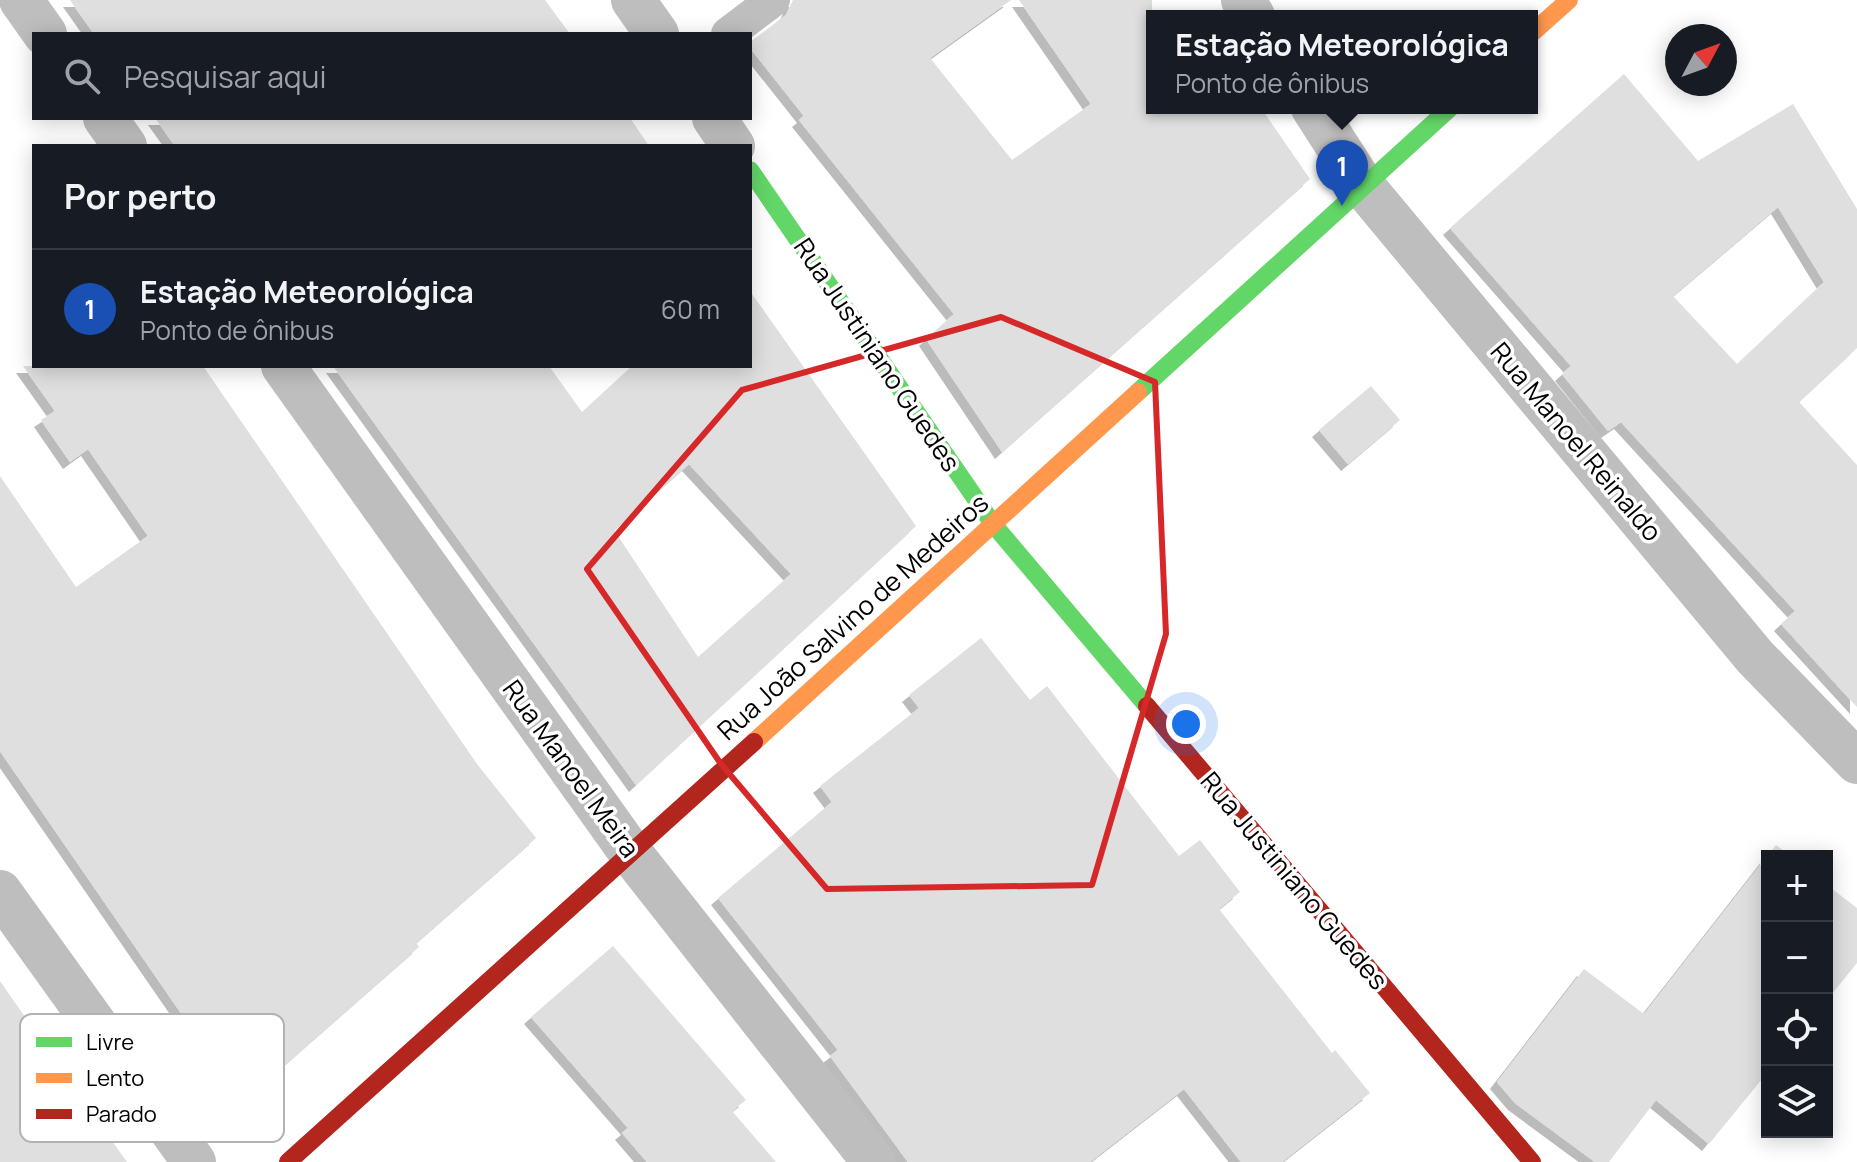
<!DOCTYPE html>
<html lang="pt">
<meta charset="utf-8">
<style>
:root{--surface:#171b24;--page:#20242c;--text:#f1f3f6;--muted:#9ea1a6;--line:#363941;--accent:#b45309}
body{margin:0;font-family:Manrope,sans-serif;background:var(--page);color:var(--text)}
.controls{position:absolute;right:24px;bottom:24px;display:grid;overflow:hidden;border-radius:0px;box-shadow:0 4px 20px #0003}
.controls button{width:72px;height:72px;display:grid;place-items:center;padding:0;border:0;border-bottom:2px solid var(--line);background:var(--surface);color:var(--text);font:40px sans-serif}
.compass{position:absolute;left:1665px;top:24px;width:72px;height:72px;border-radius:50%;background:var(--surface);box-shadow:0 4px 20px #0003;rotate:49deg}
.you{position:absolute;left:1186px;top:724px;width:28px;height:28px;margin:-20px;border:6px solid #fff;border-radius:50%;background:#1a73e8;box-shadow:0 0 0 12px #1a73e833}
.badge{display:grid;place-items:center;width:52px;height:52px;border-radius:50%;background:var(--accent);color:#fff;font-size:26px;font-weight:700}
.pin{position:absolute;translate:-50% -66px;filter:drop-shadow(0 2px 4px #0008)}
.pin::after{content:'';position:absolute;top:42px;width:28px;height:24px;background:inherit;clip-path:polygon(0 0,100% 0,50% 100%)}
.popup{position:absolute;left:1146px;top:10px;width:392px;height:104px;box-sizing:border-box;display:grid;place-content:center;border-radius:0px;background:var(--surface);filter:drop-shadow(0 2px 6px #0005);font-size:26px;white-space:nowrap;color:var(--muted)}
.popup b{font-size:30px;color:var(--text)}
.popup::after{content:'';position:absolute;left:50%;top:100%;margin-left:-16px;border:16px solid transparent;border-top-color:var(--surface)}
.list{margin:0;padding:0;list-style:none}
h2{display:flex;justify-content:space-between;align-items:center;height:104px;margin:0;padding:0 32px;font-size:34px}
h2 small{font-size:26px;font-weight:400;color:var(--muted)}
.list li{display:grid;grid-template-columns:52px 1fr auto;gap:24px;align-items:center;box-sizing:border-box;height:120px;padding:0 32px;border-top:2px solid var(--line)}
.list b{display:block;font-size:30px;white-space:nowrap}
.list p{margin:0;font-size:26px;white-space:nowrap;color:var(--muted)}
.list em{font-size:26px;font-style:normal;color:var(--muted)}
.icon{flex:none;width:44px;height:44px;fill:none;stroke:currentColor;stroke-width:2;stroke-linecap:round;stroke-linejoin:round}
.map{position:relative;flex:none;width:1857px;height:1162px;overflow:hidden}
.search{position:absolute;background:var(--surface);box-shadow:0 4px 20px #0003;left:32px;top:32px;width:720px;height:88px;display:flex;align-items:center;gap:20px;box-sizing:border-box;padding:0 28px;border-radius:0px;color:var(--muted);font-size:30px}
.panel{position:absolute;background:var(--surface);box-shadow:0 4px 20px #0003;left:32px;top:144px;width:720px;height:224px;border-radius:0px}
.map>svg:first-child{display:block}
.building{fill:#dfdfdf;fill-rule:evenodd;filter:url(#shadow)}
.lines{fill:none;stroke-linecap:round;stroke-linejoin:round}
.lane{stroke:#bebebe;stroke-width:34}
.street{stroke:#bebebe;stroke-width:44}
.fast{stroke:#63d668;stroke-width:18}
.slow{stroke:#ff974d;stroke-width:18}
.jam{stroke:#b3261e;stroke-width:18}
.marked{fill:none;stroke:#d62828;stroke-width:6;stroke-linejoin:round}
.labels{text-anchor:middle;stroke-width:7;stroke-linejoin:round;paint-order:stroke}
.street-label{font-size:26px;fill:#000;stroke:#fff}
.key{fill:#fff;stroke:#b2b2b2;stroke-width:2}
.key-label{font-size:22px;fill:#000}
</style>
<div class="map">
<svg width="1857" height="1162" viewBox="0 0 1857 1162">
<defs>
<filter id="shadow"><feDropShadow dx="-7" dy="7" stdDeviation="0" flood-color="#0004"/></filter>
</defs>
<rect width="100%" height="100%" fill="#fff"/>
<g class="building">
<polygon points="70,0 545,0 570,34 94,34"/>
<polygon points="793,0 1011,0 930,58 1012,160 1091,104 1019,0 1152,0 1152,108 1261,108 1310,179 1002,452 926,339 954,314 799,120 804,116 750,48 750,42 786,15"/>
<path d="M1624,74L1698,161L1793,104L1857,209V348L1799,402L1857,465V707L1781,624L1795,611L1621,422L1608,431L1562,374L1571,366L1450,228ZM1778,207L1824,282L1737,364L1673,296Z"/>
<polygon points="155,118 630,118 649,146 175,146"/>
<path d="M750,291L916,526L636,785L333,366H549L582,412L632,366H750ZM689,464L791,574L698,657L614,530Z"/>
<polygon points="23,366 203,366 477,764 536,838 416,943 419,947 248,1097 205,1048 0,751 0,476 76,587 148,536 88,449 70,462 41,420 55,411"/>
<polygon points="1371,386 1400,420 1348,464 1319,430"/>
<polygon points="981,638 1030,700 1047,686 1179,856 1200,840 1240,892 1219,909 1332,1053 1335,1050 1370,1093 1282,1162 1241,1162 1184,1089 1090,1162 908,1162 830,1056 838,1050 718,898 832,802 820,786 919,708 909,695"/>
<polygon points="1776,845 1790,856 1767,856 1767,1073 1709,1144 1656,1100 1609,1162 1595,1162 1515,1103 1497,1082 1584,969 1644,1014"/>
<polygon points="1827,885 1857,908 1857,963 1827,1000"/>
<polygon points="613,946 746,1100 732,1111 776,1162 647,1162 622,1133 628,1128 531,1017"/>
<polygon points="0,981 78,1093 127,1162 0,1162"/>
</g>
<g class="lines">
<polyline class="lane" points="728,34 773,0"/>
<g class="street">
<polyline points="21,0 45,34"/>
<polyline points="633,0 657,34"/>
<polyline points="1243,0 1253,16"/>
<polyline points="1313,108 1363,186 1755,657 1857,762"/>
<polyline points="105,118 125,146"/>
<polyline points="714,118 733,146"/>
<polyline points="283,366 633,856 874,1162"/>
<polyline points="0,892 194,1162"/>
</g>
<g class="fast">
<polyline points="750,170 993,524 1147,706"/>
<polyline points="1138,392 1450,108"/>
</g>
<g class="slow">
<polyline points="1532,33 1569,0"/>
<polyline points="754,742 1138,392"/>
</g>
<g class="jam">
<polyline points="1147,706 1532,1162"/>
<polyline points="288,1162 754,742"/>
</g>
</g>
<path class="marked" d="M1001,317L1155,382L1166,634L1092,885L827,889L721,764L587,569L742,390Z"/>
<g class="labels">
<g class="street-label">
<text transform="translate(877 355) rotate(56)" y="9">Rua Justiniano Guedes</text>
<text transform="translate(1576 442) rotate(50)" y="9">Rua Manoel Reinaldo</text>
<text transform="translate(853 617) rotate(-42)" y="9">Rua João Salvino de Medeiros</text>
<text transform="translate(571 769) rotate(54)" y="9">Rua Manoel Meira</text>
<text transform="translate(1294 881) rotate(50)" y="9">Rua Justiniano Guedes</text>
</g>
</g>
<rect x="20" y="1014" width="264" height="128" rx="12" class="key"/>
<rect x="36" y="1037" width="36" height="10" fill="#63d668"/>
<rect x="36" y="1073" width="36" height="10" fill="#ff974d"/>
<rect x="36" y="1109" width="36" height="10" fill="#b3261e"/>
<g class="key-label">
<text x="86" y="1050">Livre</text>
<text x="86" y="1086">Lento</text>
<text x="86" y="1122">Parado</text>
</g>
</svg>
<div class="controls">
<button>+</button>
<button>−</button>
<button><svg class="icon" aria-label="locate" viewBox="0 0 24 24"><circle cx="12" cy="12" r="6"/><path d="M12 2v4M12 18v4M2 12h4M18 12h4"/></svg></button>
<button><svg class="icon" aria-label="layers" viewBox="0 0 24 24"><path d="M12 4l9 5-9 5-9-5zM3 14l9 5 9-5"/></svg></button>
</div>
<svg class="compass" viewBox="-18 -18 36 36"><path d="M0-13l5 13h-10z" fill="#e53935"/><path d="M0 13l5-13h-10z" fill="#9ea1a6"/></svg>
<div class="you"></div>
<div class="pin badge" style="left:1342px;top:206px;background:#1a4fb4">1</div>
<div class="popup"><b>Estação Meteorológica</b>Ponto de ônibus</div>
<div class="search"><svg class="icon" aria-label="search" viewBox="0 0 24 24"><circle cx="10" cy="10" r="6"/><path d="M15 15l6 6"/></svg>Pesquisar aqui</div>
<section class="panel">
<h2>Por perto<small></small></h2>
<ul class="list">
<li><span class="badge" style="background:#1a4fb4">1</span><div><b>Estação Meteorológica</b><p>Ponto de ônibus</p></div><em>60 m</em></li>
</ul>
</section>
</div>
